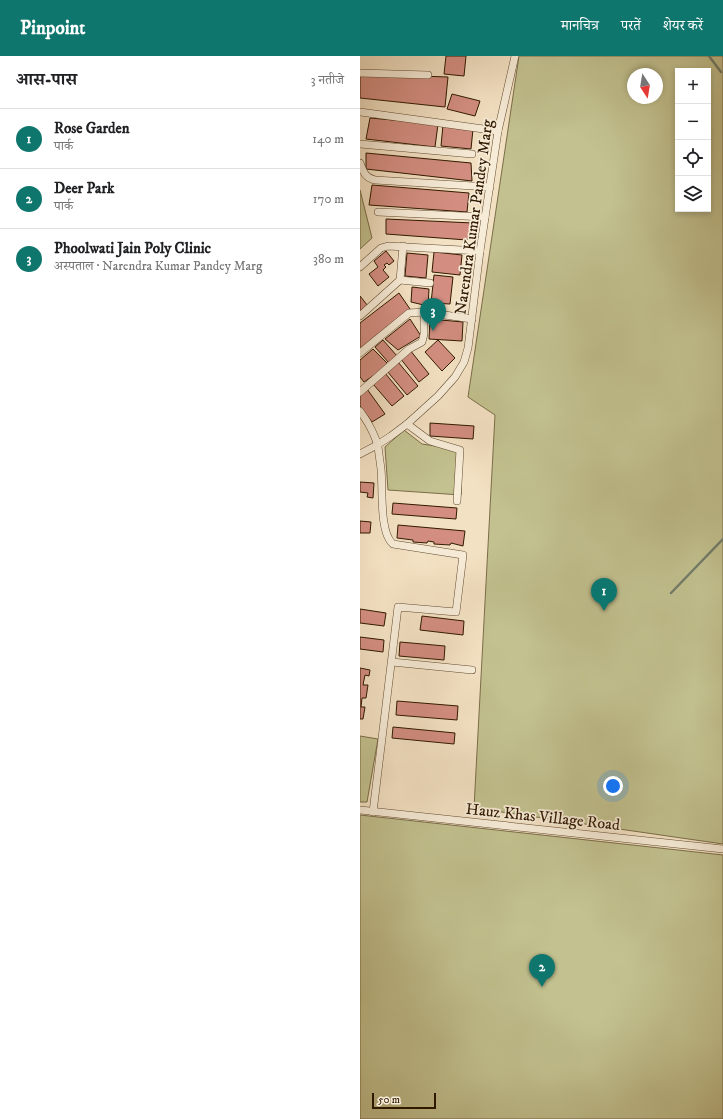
<!DOCTYPE html>
<html lang="hi">
<meta charset="utf-8">
<style>
:root{--surface:#fff;--page:#f2f2f2;--text:#202124;--muted:#757577;--line:#e0e0e0;--accent:#0f766e}
body{margin:0;font-family:"IM FELL DW Pica","Noto Serif Devanagari",serif;background:var(--page);color:var(--text)}
.controls{position:absolute;right:12px;top:12px;display:grid;overflow:hidden;border-radius:0px;box-shadow:0 2px 6px #0003}
.controls button{width:36px;height:36px;display:grid;place-items:center;padding:0;border:0;border-bottom:1px solid var(--line);background:var(--surface);color:var(--text);font:20px sans-serif}
.compass{position:absolute;left:267px;top:12px;width:36px;height:36px;border-radius:50%;background:var(--surface);box-shadow:0 2px 6px #0003;rotate:168deg}
.scale{position:absolute;left:12px;bottom:10px;width:64px;box-sizing:border-box;padding-left:4px;border:2px solid #311900;border-top:0;font-size:11px;line-height:14px;white-space:nowrap;color:#311900;-webkit-text-stroke:3px #f7ecd8;paint-order:stroke}
.you{position:absolute;left:253px;top:730px;width:14px;height:14px;margin:-10px;border:3px solid #fff;border-radius:50%;background:#1a73e8;box-shadow:0 0 0 6px #1a73e833}
.badge{display:grid;place-items:center;width:26px;height:26px;border-radius:50%;background:var(--accent);color:#fff;font-size:13px;font-weight:700}
.pin{position:absolute;translate:-50% -33px;filter:drop-shadow(0 1px 2px #0008)}
.pin::after{content:'';position:absolute;top:21px;width:14px;height:12px;background:inherit;clip-path:polygon(0 0,100% 0,50% 100%)}
.list{margin:0;padding:0;list-style:none}
h2{display:flex;justify-content:space-between;align-items:center;height:52px;margin:0;padding:0 16px;font-size:17px}
h2 small{font-size:13px;font-weight:400;color:var(--muted)}
.list li{display:grid;grid-template-columns:26px 1fr auto;gap:12px;align-items:center;box-sizing:border-box;height:60px;padding:0 16px;border-top:1px solid var(--line)}
.list b{display:block;font-size:15px;white-space:nowrap}
.list p{margin:0;font-size:13px;white-space:nowrap;color:var(--muted)}
.list em{font-size:13px;font-style:normal;color:var(--muted)}
.icon{flex:none;width:22px;height:22px;fill:none;stroke:currentColor;stroke-width:2;stroke-linecap:round;stroke-linejoin:round}
.map{position:relative;flex:none;width:363px;height:1063px;overflow:hidden}
header{display:flex;align-items:center;gap:24px;box-sizing:border-box;height:56px;padding:0 20px;background:var(--accent);color:#fff}
header strong{font-size:19px}
nav{display:flex;gap:22px;margin-inline-start:auto;font-size:14px}
main{display:flex}
aside{flex:1;background:var(--surface)}
.map>svg:first-child{display:block}
.green{fill:#c2c18f;stroke:#7a6d48;fill-rule:evenodd}
.lines{fill:none;stroke-linecap:round;stroke-linejoin:round}
.stream{stroke:#717c6a;stroke-width:2.5}
.building{fill:#d38e81;stroke:#311900}
.street-casing{stroke:#624b31;stroke-width:8}
.street{stroke:#f7ecd8;stroke-width:7}
.labels{text-anchor:middle;stroke-width:3.5;stroke-linejoin:round;paint-order:stroke}
.street-label{font-size:16px;fill:#311900;stroke:#f7ecd8}
</style>
<header>
<strong>Pinpoint</strong>
<nav><a>मानचित्र</a><a>परतें</a><a>शेयर करें</a></nav>
</header>
<main>
<aside>
<h2>आस-पास<small>3 नतीजे</small></h2>
<ul class="list">
<li><span class="badge">1</span><div><b>Rose Garden</b><p>पार्क</p></div><em>140 m</em></li>
<li><span class="badge">2</span><div><b>Deer Park</b><p>पार्क</p></div><em>170 m</em></li>
<li><span class="badge">3</span><div><b>Phoolwati Jain Poly Clinic</b><p>अस्पताल · Narendra Kumar Pandey Marg</p></div><em>380 m</em></li>
</ul>
</aside>
<div class="map">
<svg width="363" height="1063" viewBox="0 0 363 1063">
<rect width="100%" height="100%" fill="#f3e1c3"/>
<filter id="stains"><feTurbulence type="fractalNoise" baseFrequency=".005" numOctaves="4"/><feColorMatrix values="0 0 0 0 .2 0 0 0 0 .09 0 0 0 0 .02 0 0 0 .5 -.17"/></filter>
<radialGradient id="worn" r=".72"><stop offset=".6" stop-color="#630" stop-opacity="0"/><stop offset="1" stop-color="#630" stop-opacity=".3"/></radialGradient>
<g class="green">
<path d="M159,0H363V788L114,752L135,359L108,341ZM318,15H348V153H318ZM273,18H297V42H273Z"/>
<polygon points="0,134 12,182 0,193"/>
<polygon points="44,374 62,388 102,394 101,439 28,434 25,391"/>
<polygon points="0,680 18,683 7,746 0,746"/>
<polygon points="0,759 363,799 363,1063 0,1063"/>
</g>
<g class="lines">
<g class="stream">
<polyline points="349,0 361,16"/>
<polyline points="311,537 363,483"/>
</g>
</g>
<g class="building">
<polygon points="86,0 106,0 104,20 84,18"/>
<polygon points="0,18 88,21 85,51 0,42"/>
<polygon points="92,38 120,45 115,60 87,53"/>
<polygon points="10,62 78,68 75,91 6,83"/>
<polygon points="83,69 113,73 111,93 81,90"/>
<polygon points="6,97 111,107 112,125 6,113"/>
<polygon points="12,129 109,137 107,156 9,149"/>
<polygon points="26,163 113,167 107,184 26,178"/>
<polygon points="26,195 34,205 29,209 27,207 24,209 26,211 23,214 29,221 18,230 9,218 18,211 14,205"/>
<polygon points="74,196 102,199 100,219 72,216"/>
<polygon points="47,197 68,199 66,222 45,220"/>
<polygon points="74,219 93,221 90,248 71,247"/>
<polygon points="52,231 69,233 68,250 51,246"/>
<polygon points="39,237 50,253 0,293 0,267"/>
<polygon points="0,240 8,250 0,257"/>
<polygon points="50,263 61,280 38,294 25,283"/>
<polygon points="70,263 103,266 102,285 69,283"/>
<polygon points="23,284 37,300 29,307 15,291"/>
<polygon points="78,284 95,302 82,315 65,296"/>
<polygon points="13,293 29,309 4,326 0,321 0,304"/>
<polygon points="50,294 69,318 59,326 40,302"/>
<polygon points="38,306 58,330 47,339 27,315"/>
<polygon points="25,317 44,340 32,350 13,328"/>
<polygon points="7,333 25,358 12,366 0,350 0,338"/>
<polygon points="70,367 114,370 113,383 70,380"/>
<polygon points="0,426 14,427 13,442 7,441 8,437 0,436"/>
<polygon points="33,447 97,452 96,463 32,458"/>
<polygon points="0,465 11,466 10,477 0,477"/>
<polygon points="38,469 105,475 103,490 91,487 90,489 74,488 74,486 68,485 67,487 53,486 53,484 37,482"/>
<polygon points="0,553 26,557 24,570 0,567"/>
<polygon points="62,560 104,565 103,579 60,574"/>
<polygon points="0,581 24,584 23,596 0,593"/>
<polygon points="40,586 85,590 84,604 39,600"/>
<polygon points="0,612 10,614 9,620 5,619 3,629 8,629 6,642 2,642 1,651 5,651 3,663 0,663"/>
<polygon points="37,645 98,650 97,664 36,659"/>
<polygon points="33,671 95,677 94,688 32,682"/>
</g>
<g class="lines">
<g class="street-casing">
<g id="street">
<polyline points="0,17 68,19"/>
<polyline points="0,56 138,75"/>
<polyline points="0,88 112,98"/>
<path d="M0,107C3,115 5,122 15,124L130,131"/>
<polyline points="18,156 125,161"/>
<polyline points="43,190 40,224 70,227"/>
<polyline points="0,211 21,192 28,190 120,195"/>
<polyline points="0,260 40,224"/>
<polyline points="0,297 49,257 64,256 112,263"/>
<polyline points="0,336 49,293 62,286 64,278 64,256"/>
<path d="M0,355C8,366 15,378 18,391C19,398 20,406 21,413C23,431 19,477 33,488L103,499L96,556L38,551L13,756"/>
<polyline points="47,368 70,385 100,394 97,445"/>
<polyline points="0,398 17,389 31,380 47,368 78,340 95,321 104,306 108,292 120,195 138,75 155,0"/>
<polyline points="32,606 112,614"/>
<polyline points="0,754 363,793"/>
</g>
</g>
<use href="#street" class="street"/>
</g>
<g class="labels">
<g class="street-label">
<text transform="translate(113 161) rotate(-82)" y="6">Narendra Kumar Pandey Marg</text>
<text transform="translate(183 760) rotate(6)" y="6">Hauz Khas Village Road</text>
</g>
</g>
<rect width="100%" height="100%" filter="url(#stains)"/>
<rect width="100%" height="100%" fill="url(#worn)"/>
</svg>
<div class="controls">
<button>+</button>
<button>−</button>
<button><svg class="icon" aria-label="locate" viewBox="0 0 24 24"><circle cx="12" cy="12" r="6"/><path d="M12 2v4M12 18v4M2 12h4M18 12h4"/></svg></button>
<button><svg class="icon" aria-label="layers" viewBox="0 0 24 24"><path d="M12 4l9 5-9 5-9-5zM3 14l9 5 9-5"/></svg></button>
</div>
<svg class="compass" viewBox="-18 -18 36 36"><path d="M0-13l5 13h-10z" fill="#e53935"/><path d="M0 13l5-13h-10z" fill="#757577"/></svg>
<div class="scale">50 m</div>
<div class="you"></div>
<div class="pin badge" style="left:244px;top:555px">1</div>
<div class="pin badge" style="left:182px;top:931px">2</div>
<div class="pin badge" style="left:73px;top:275px">3</div>
</div>
</main>
